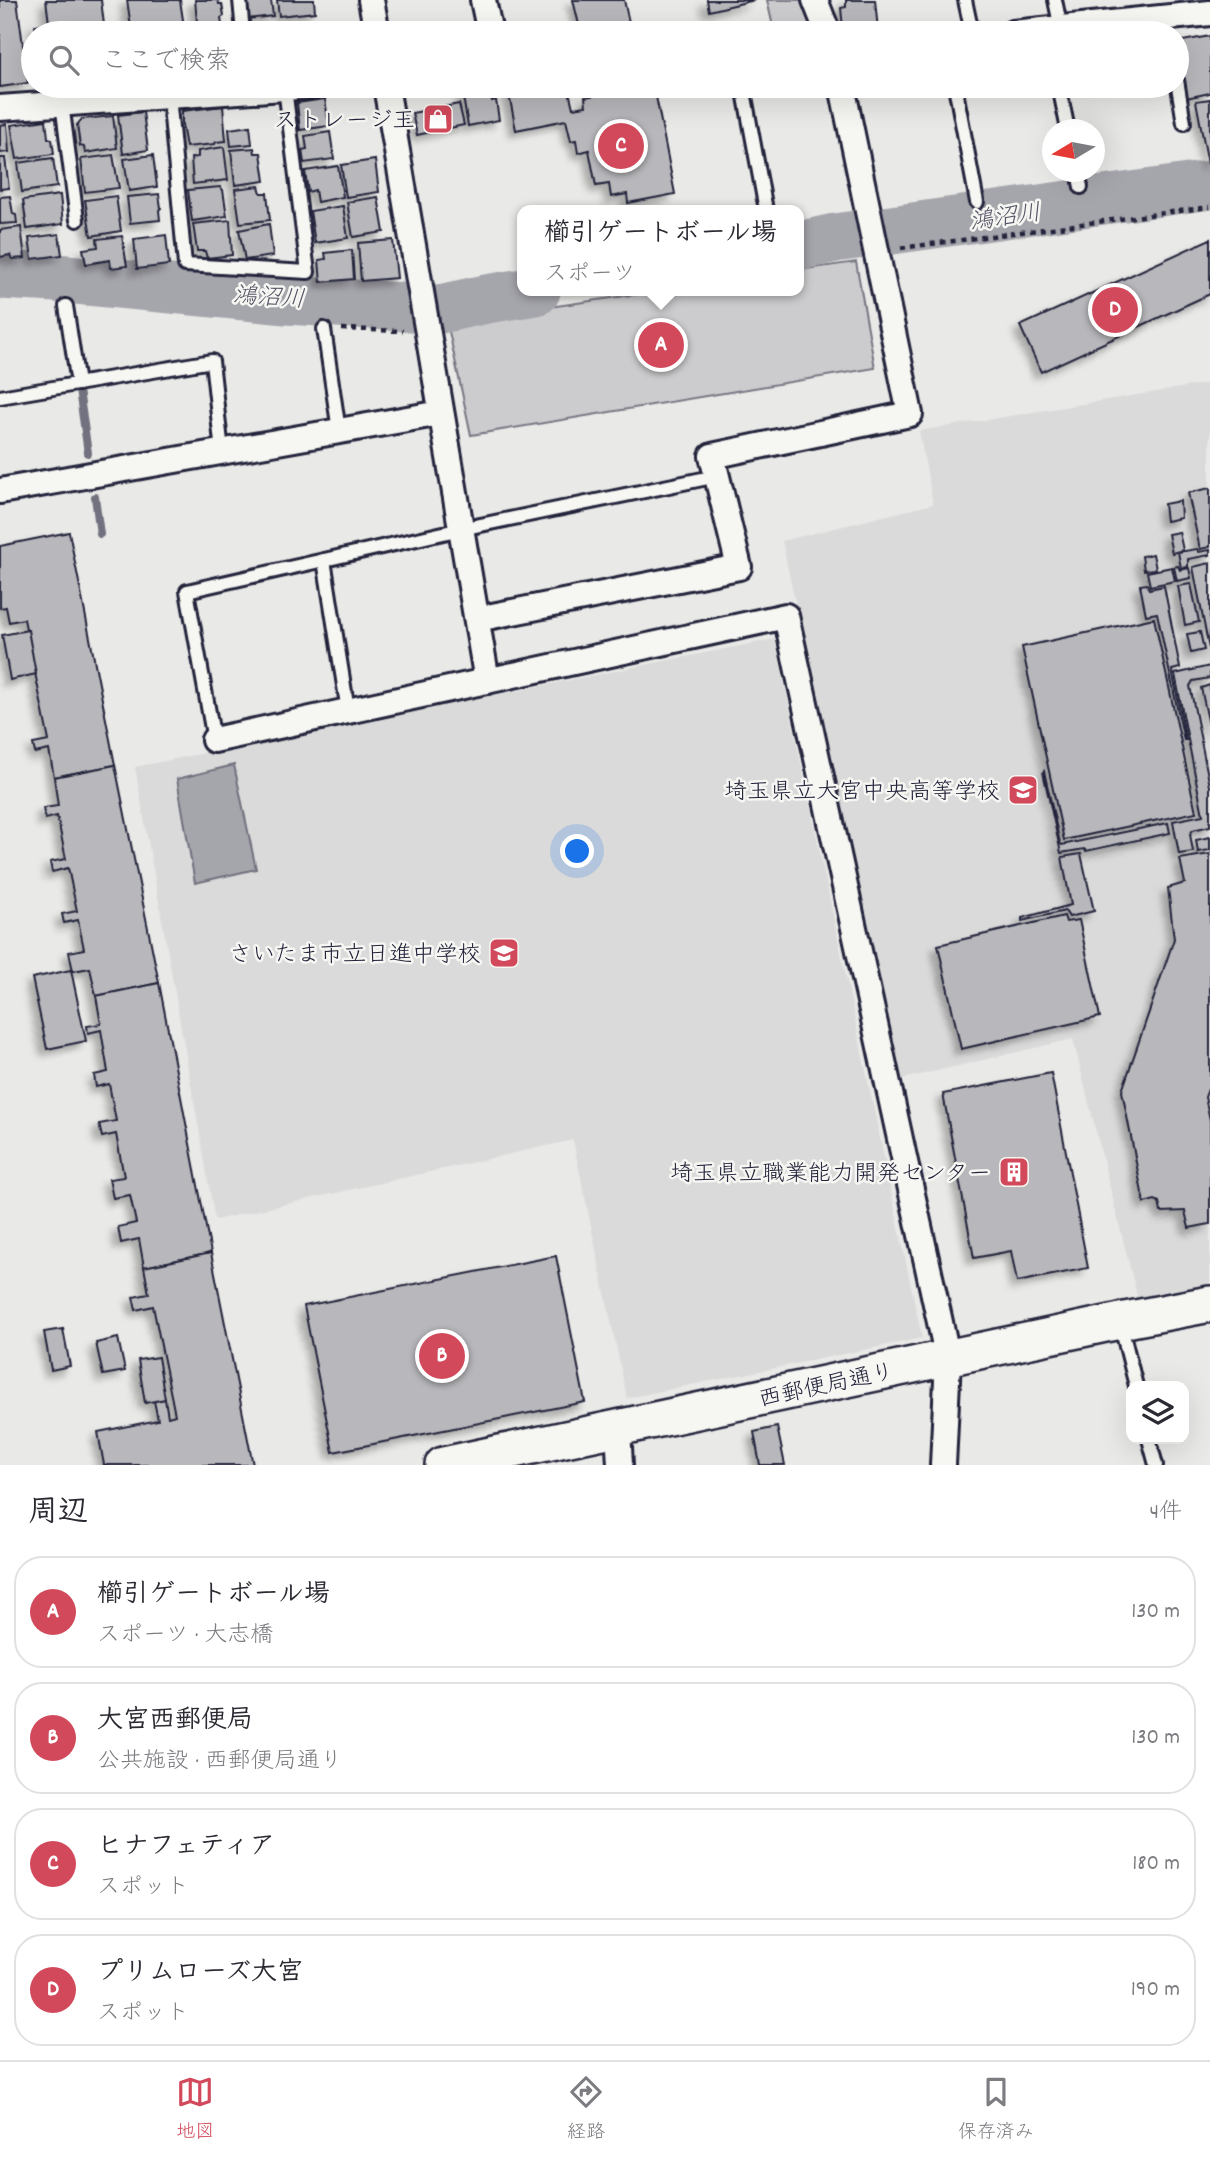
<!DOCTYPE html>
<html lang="ja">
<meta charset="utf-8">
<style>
:root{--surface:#fff;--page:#f7f7f7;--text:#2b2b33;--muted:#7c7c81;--line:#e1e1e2;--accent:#d1495b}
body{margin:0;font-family:Dekko,"Klee One",sans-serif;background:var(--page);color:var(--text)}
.controls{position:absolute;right:21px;bottom:21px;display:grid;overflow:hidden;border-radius:14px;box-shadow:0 7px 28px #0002}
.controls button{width:63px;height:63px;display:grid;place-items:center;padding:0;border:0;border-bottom:2px solid var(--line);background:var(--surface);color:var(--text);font:35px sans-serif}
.compass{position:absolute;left:1042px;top:119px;width:63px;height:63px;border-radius:50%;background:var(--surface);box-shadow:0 7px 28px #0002;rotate:260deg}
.you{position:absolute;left:578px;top:852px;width:24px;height:24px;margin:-18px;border:5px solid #fff;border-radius:50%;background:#1a73e8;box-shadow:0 0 0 10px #1a73e833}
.badge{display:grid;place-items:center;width:46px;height:46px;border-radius:50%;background:var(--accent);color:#fff;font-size:23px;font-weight:700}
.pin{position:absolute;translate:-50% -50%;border:4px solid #fff;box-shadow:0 2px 7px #0006}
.popup{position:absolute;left:517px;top:205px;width:287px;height:91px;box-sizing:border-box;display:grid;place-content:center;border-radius:14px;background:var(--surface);filter:drop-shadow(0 2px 5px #0005);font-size:23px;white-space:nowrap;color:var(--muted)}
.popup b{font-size:26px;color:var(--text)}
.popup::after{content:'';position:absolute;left:50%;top:100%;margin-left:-14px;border:14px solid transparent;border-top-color:var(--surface)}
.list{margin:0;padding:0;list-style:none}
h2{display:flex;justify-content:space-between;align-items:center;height:91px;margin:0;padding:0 28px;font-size:30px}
h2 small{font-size:23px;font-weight:400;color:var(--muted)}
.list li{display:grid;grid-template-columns:46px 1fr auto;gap:21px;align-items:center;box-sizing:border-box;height:112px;margin:0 14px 14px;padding:0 14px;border:2px solid var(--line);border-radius:28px}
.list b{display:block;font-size:26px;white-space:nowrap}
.list p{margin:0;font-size:23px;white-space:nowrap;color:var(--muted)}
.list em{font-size:23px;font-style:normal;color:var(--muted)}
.icon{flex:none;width:38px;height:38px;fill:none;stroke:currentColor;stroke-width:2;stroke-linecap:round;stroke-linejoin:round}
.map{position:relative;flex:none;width:1210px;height:1465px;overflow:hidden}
.search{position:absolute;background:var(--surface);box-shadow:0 7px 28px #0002;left:21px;right:21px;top:21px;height:77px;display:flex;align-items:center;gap:18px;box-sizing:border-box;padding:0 24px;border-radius:38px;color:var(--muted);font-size:26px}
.sheet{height:595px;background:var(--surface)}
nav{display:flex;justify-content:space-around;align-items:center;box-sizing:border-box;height:98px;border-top:2px solid var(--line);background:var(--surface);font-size:19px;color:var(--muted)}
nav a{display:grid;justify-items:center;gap:4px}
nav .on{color:var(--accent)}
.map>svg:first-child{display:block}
.built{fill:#dadada}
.green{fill:#ccccce;stroke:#777784;stroke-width:2}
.water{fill:#a5a5ac;stroke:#71717f;stroke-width:2}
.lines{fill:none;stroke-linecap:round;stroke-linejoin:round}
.stream{stroke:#71717f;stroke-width:8}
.river{stroke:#a5a5ac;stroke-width:49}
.building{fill:#b8b8bc;stroke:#22223b;stroke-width:2;filter:url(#shadow)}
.lane-casing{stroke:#22223b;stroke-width:18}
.street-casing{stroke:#22223b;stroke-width:30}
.secondary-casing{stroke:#22223b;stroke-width:40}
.path{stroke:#22223b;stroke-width:4.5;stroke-dasharray:5 5;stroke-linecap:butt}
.lane{stroke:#f6f6f2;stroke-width:12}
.street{stroke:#f6f6f2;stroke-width:24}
.secondary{stroke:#f6f6f2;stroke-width:35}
.labels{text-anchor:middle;stroke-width:5;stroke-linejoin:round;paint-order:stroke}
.poi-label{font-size:23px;fill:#22223b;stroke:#f6f6f2;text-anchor:end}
.street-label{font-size:23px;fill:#22223b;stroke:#f6f6f2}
.water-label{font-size:24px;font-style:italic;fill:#565668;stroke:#f6f6f2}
</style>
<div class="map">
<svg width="1210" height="1465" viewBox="0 0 1210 1465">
<defs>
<filter id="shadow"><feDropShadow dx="-6" dy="6" stdDeviation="3.5" flood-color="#0004"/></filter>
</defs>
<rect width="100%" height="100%" fill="#e9e9e7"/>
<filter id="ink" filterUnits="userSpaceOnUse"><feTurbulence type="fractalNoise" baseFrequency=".0143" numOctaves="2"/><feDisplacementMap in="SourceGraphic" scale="14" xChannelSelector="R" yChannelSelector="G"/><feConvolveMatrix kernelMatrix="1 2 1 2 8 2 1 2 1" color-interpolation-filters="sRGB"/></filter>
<g filter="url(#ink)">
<g class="built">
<polygon points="1210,383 1210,1285 1138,1300 1073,1039 898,1080 782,541 933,504 919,431"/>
<polygon points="775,639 922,1338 627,1398 573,1140 215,1220 135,767"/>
</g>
<g class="green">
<polygon points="767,0 812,0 826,33 761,33 774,31"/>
<polygon points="856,262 875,368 471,435 447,322 659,291 799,291 799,270"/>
</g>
<polygon class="water" points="234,765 256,869 195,883 177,779"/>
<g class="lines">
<g class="stream">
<polyline points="79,390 88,453"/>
<polyline points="95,497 100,534"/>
</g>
<g class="river">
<polyline points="799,246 835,238 1210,185"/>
<polyline points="0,275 56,278 286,300 440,309 486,299 536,291"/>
</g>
</g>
<g class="building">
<polygon points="0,0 17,0 28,83 0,87"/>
<polygon points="46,0 101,0 105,33 36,33 35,25 49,23"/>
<polygon points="127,0 180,0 185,33 120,33 120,29 131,27"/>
<polygon points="195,0 218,0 219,4 222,4 224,16 221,18 223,32 198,33"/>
<polygon points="245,0 271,0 273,16 247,19"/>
<polygon points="277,0 314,0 315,12 279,16"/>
<polygon points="573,0 624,0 630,27 604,33 581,33"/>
<polygon points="707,0 755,0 709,11"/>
<polygon points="846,0 875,0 878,30 854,33 853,27 843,28 841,8 846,7"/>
<polygon points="320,20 323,33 289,33 287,26"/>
<polygon points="1210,36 1210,93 1186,98 1177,42"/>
<polygon points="489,86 492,101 496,100 499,120 468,126 462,91"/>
<polygon points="527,86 535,86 535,89 545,87 546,91 568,87 573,108 586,106 585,97 597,95 596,91 607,88 606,86 654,86 675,194 628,203 627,194 611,197 609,184 596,186 589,150 578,153 576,140 571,141 566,120 516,130 508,89"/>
<polygon points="325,99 329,126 300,130 297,103"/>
<polygon points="1210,99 1210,163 1208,164 1196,101"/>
<polygon points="459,104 464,125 417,135 412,113"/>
<polygon points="223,106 226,141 216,142 215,144 186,147 182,125 182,111"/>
<polygon points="143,112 148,150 123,154 118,115"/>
<polygon points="113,116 117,148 85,153 84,147 80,146 77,125 82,119"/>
<polygon points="46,120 48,138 52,139 54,154 17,159 11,125"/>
<polygon points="7,124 9,152 0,153 0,125"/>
<polygon points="250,126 252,144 231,146 229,129"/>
<polygon points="330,132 334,159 304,163 302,150 307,149 305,136"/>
<polygon points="224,147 228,180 193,184 191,158 198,157 198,151"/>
<polygon points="254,148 255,153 261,153 265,181 235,185 231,150"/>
<polygon points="113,155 119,188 85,192 81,159"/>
<polygon points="153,155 157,187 129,191 124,159"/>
<polygon points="0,158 5,158 9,188 0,189"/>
<polygon points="53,158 57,187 22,192 18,163"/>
<polygon points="375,160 379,192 346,197 341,165"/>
<polygon points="338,166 343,197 317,202 315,190 308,192 305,171"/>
<polygon points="259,186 261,193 267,193 270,220 240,223 235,189"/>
<polygon points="220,187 223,190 227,216 192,221 188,190"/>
<polygon points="159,194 161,208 159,210 160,220 130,223 127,197"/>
<polygon points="60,195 63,224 27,229 23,200"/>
<polygon points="10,196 13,214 16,215 17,223 0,224 0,197"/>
<polygon points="116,196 121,231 91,236 85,200"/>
<polygon points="378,197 384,232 353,237 347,202"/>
<polygon points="343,206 348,238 315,243 310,211"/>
<polygon points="230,220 232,255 207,258 205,251 197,251 193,224"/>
<polygon points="269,224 273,256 245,260 239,230"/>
<polygon points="21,227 25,258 12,259 10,255 0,257 0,230"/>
<polygon points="59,234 62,255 32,259 29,238"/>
<polygon points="166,235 169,265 137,269 134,239"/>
<polygon points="122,236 127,266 111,268 110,260 86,264 83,249 98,247 97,239"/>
<polygon points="1210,239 1210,294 1041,372 1020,326"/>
<polygon points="393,240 397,278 361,281 358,243"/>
<polygon points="352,250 354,279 321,282 319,260 326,259 325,253"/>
<polygon points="1210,488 1210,547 1200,549 1188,493"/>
<polygon points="1180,501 1181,518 1166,521 1164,504"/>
<polygon points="69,532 115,765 54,777 49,750 35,753 33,744 49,741 24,619 9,622 6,607 0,608 0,546"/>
<polygon points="1179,532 1183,550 1172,553 1168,534"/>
<polygon points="1197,549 1199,552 1210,550 1210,555 1188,559 1188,567 1181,568 1178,552"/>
<polygon points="1153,554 1156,569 1144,570 1142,556"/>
<polygon points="1210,563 1210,654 1193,567"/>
<polygon points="1178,566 1180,570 1189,568 1191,578 1177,581 1174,567"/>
<polygon points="1172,567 1175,581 1150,586 1147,572"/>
<polygon points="1147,584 1149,589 1164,586 1180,668 1172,670 1186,740 1184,740 1157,613 1146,615 1140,585"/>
<polygon points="1191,584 1199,622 1185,625 1178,586"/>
<polygon points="1154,618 1196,812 1064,840 1022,647"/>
<polygon points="28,630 36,674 10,680 2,635"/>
<polygon points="1200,632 1204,650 1191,653 1187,634"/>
<polygon points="1210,666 1210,678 1193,681 1190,686 1210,786 1210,826 1193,830 1190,834 1193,852 1179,854 1173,821 1203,815 1175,674"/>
<polygon points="1210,685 1210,730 1201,688"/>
<polygon points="115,765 159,983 96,996 90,968 73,971 69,952 84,949 78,920 64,923 62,914 77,911 68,868 52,872 50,862 66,859 57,816 45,819 43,808 58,806 54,777"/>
<polygon points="1044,771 1060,843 1062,845 1168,823 1170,833 1086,851 1084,849 1061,853 1043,772"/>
<polygon points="1210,837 1210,850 1198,852 1196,840"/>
<polygon points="1081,854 1094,911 1069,917 1065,911 1022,921 1022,918 1071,905 1062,857"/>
<polygon points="1210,854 1210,1084 1205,1097 1210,1120 1210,1224 1189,1228 1185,1211 1161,1212 1159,1202 1155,1200 1144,1203 1122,1091 1174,939 1168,888 1185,883 1180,859"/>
<polygon points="1064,916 1066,922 1079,920 1100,1017 961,1049 938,945"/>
<polygon points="71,970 86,1041 47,1049 32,978"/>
<polygon points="159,983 211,1253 144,1267 139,1239 121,1243 118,1227 136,1223 130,1195 113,1198 109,1179 124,1177 116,1134 102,1137 99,1124 116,1121 109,1084 96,1087 94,1075 108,1072 101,1030 88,1033 87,1026 101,1024 96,996"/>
<polygon points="1051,1073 1088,1268 1017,1282 1011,1251 974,1258 943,1094"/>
<polygon points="211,1253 253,1465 104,1465 98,1432 158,1420 154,1401 165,1399 168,1417 175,1415 153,1306 136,1310 133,1297 149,1294 144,1267"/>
<polygon points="556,1256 585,1402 333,1452 304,1306"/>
<polygon points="63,1329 70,1366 51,1370 44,1332"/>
<polygon points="118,1338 125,1371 103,1375 96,1343"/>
<polygon points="158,1357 165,1399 145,1403 138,1360"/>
<polygon points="777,1427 785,1465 760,1465 754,1432"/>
</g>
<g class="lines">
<g class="lane-casing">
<g id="lane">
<polyline points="240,0 243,33"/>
<polyline points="965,0 972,33"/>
<polyline points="1055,0 1061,29"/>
<polyline points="1177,80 1184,123"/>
<polyline points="743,86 766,210"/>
<polyline points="955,86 977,202"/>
<polyline points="1059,86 1068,130"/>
<polyline points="169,96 185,265 308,272 285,88"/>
<polyline points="62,103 77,220"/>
<polyline points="1078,172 1081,187"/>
<polyline points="66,306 78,384"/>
<polyline points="324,329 339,431"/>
<polyline points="0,397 212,361 222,452"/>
<polyline points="324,560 348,711"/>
<polyline points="214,740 187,591 461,529 717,476"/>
<polyline points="1120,1322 1136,1386"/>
<polyline points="1149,1439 1156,1465"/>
</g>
</g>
<g class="street-casing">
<g id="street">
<polyline points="371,0 377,33"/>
<polyline points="483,0 490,33"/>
<polyline points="815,0 828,33"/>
<polyline points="1013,33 1210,13"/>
<polyline points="386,86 487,681"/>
<polyline points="0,108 311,86"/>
<polyline points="0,491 441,413"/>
<polyline points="477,619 739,567 712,456 910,414 842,86"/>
<polyline points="214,740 786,616 948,1359 943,1465"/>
<polyline points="618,1429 620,1465"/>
</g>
</g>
<g class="secondary-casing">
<polyline id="secondary" points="443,1465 1120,1321 1210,1304"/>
</g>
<g class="path">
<polyline points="901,248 1210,207"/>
<polyline points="342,329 403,331"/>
</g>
<use href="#lane" class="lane"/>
<use href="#street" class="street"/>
<use href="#secondary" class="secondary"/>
</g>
</g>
<defs>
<g id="shop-square" transform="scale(1.575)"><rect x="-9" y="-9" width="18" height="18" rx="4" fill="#d1495b" stroke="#f6f6f2"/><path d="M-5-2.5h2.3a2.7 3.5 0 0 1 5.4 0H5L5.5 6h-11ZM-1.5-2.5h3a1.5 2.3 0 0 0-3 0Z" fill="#fff"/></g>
<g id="school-square" transform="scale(1.575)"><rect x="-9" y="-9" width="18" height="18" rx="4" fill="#d1495b" stroke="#f6f6f2"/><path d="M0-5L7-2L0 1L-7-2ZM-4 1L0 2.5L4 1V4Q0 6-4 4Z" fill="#fff"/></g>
<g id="building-square" transform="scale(1.575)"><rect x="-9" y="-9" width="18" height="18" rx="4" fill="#d1495b" stroke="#f6f6f2"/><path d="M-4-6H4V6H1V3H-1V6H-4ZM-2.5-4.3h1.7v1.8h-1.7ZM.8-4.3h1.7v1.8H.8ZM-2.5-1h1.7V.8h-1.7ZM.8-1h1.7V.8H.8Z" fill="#fff"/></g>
</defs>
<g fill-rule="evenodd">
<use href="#shop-square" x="438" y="119"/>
<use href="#school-square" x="1023" y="790"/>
<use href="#school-square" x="504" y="953"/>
<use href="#building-square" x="1014" y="1172"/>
</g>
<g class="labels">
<g class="poi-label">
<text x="415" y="127">ストレージ王</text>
<text x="1000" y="798">埼玉県立大宮中央高等学校</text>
<text x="481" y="961">さいたま市立日進中学校</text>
<text x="991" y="1180">埼玉県立職業能力開発センター</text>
</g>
<g class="street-label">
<text transform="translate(826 1384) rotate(-12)" y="8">西郵便局通り</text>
</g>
<g class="water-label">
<text transform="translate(1005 216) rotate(-8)" y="8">鴻沼川</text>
<text transform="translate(269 296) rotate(4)" y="8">鴻沼川</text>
</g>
</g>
</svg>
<div class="controls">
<button><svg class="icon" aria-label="layers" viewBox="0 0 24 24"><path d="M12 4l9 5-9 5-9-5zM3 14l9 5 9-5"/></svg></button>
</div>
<svg class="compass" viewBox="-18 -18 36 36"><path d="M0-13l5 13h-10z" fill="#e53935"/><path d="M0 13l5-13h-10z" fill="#7c7c81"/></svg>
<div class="you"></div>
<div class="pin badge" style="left:661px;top:345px">A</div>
<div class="popup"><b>櫛引ゲートボール場</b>スポーツ</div>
<div class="pin badge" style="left:442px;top:1356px">B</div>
<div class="pin badge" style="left:621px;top:146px">C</div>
<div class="pin badge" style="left:1115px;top:310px">D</div>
<div class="search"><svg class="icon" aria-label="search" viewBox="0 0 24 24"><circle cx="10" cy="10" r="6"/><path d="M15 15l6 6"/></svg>ここで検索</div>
</div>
<section class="sheet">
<h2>周辺<small>4件</small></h2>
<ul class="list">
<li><span class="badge">A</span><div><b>櫛引ゲートボール場</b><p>スポーツ · 大志橋</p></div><em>130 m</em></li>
<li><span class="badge">B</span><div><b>大宮西郵便局</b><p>公共施設 · 西郵便局通り</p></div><em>130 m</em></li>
<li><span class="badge">C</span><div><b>ヒナフェティア</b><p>スポット</p></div><em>180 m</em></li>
<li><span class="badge">D</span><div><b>プリムローズ大宮</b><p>スポット</p></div><em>190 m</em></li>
</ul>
</section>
<nav>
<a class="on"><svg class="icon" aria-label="map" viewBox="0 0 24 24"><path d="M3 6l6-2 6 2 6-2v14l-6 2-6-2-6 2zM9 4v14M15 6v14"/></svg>地図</a>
<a><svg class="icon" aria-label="directions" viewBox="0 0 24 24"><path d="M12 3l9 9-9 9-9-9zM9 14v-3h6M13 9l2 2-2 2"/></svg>経路</a>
<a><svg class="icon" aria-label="saved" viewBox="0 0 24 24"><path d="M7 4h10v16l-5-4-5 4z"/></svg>保存済み</a>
</nav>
